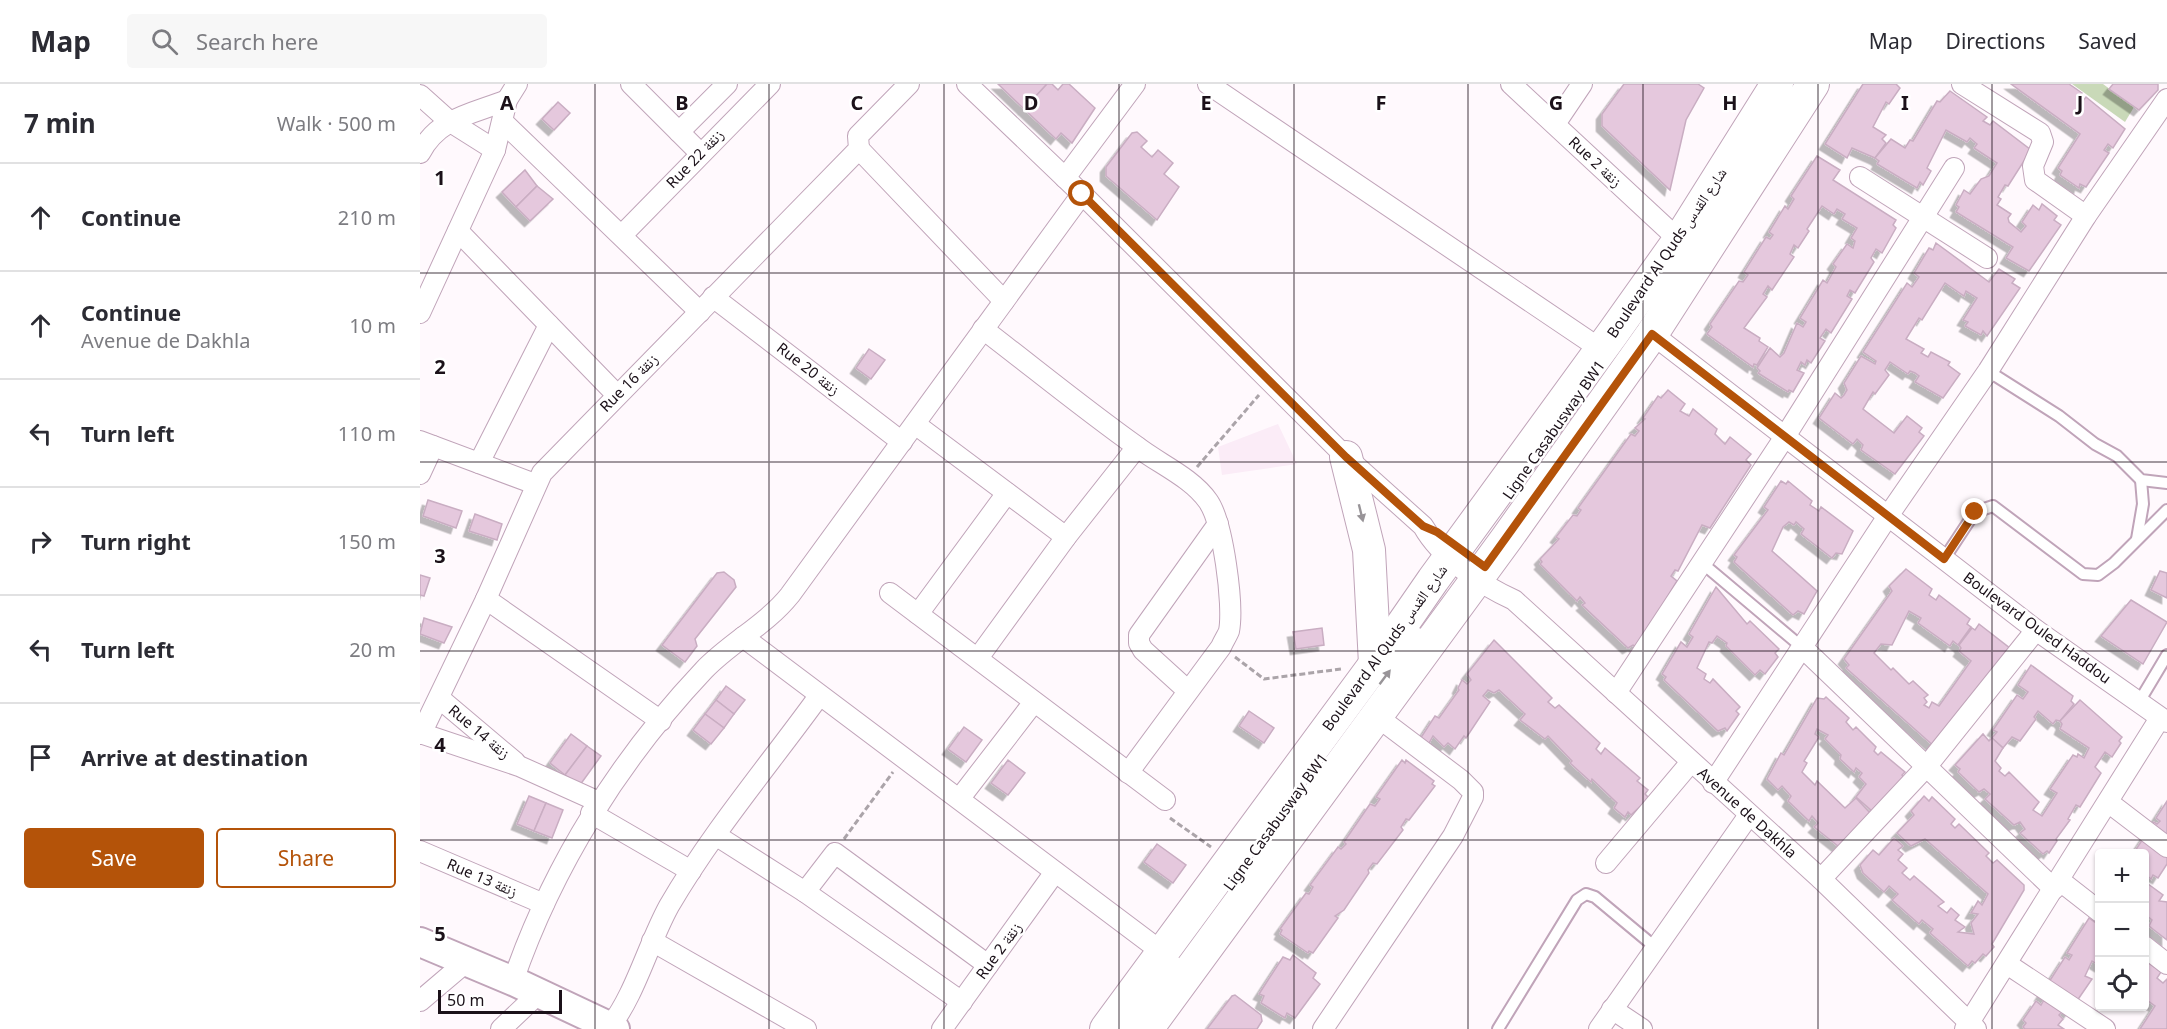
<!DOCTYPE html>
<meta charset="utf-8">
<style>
:root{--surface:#fff;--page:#f7f7f7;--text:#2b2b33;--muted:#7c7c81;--line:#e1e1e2;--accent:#b45309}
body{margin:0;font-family:"Noto Sans","Noto Naskh Arabic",sans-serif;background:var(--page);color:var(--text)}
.controls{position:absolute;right:18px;bottom:18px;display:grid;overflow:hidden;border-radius:6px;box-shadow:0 2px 4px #0004}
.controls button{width:54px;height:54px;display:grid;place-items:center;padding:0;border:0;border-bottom:2px solid var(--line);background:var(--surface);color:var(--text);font:30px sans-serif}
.scale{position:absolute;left:18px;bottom:15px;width:124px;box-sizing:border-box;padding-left:6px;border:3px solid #1b1119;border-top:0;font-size:16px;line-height:21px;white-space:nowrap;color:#1b1119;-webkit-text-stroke:4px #fff;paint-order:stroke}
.stop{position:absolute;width:18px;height:18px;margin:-14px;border:4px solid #b45309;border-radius:50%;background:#fff}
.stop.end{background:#b45309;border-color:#fff;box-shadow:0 2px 6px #0008}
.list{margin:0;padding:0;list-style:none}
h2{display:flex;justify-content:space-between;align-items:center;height:78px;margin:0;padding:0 24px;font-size:26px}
h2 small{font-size:20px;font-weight:400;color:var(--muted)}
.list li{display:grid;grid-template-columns:39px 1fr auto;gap:18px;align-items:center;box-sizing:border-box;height:108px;padding:0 24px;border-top:2px solid var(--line)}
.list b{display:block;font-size:22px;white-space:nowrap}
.list p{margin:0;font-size:20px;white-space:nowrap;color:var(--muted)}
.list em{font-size:20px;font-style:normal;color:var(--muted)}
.actions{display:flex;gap:12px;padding:18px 24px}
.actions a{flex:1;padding:14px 0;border:2px solid var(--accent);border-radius:6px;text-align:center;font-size:21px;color:var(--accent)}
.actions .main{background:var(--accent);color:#fff}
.icon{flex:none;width:33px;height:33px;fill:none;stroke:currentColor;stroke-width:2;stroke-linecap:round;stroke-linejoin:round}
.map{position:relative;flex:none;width:1747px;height:945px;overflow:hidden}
header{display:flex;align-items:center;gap:36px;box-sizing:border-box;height:84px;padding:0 30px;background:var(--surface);border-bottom:2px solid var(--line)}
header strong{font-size:28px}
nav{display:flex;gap:33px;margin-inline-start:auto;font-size:21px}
.search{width:420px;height:54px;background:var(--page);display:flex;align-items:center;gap:15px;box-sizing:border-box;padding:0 21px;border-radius:6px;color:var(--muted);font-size:22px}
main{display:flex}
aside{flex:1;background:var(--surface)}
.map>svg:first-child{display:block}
.built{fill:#fbecf7}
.green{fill:#c9d9b8}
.building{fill:#e5c8dd;stroke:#c9adc2;stroke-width:1.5;filter:url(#shadow)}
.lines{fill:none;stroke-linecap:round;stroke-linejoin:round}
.lane-casing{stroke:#c0a4b9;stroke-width:14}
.street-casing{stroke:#c0a4b9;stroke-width:22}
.secondary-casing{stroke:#c0a4b9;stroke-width:32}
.primary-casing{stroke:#c0a4b9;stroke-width:34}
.path{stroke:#aba4a9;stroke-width:3;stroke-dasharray:6 3;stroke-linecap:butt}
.lane{stroke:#fff;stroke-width:10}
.street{stroke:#fff;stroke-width:20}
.secondary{stroke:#fff;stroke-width:28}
.primary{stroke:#fff;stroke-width:32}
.oneway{fill:#989498}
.route{stroke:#b45309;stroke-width:8}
.grid{fill:none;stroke:#1b1119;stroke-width:1.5;stroke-opacity:0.55}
.labels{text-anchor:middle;stroke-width:5;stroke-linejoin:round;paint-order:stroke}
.street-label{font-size:15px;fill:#1b1119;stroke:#fff}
.grid-label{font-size:20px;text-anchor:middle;font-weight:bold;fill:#1b1119;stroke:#fff;stroke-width:5;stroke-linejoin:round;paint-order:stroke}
</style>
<header>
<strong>Map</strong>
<div class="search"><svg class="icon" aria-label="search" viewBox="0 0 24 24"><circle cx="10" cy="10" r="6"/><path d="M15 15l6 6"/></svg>Search here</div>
<nav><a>Map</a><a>Directions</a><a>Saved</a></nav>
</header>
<main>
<aside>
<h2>7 min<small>Walk · 500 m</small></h2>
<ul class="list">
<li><svg class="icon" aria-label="ahead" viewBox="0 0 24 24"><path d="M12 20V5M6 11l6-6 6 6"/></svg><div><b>Continue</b></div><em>210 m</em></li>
<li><svg class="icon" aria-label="ahead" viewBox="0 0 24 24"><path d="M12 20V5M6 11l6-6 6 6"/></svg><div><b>Continue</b><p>Avenue de Dakhla</p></div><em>10 m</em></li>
<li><svg class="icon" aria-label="left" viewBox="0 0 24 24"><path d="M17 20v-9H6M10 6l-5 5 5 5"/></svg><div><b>Turn left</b></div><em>110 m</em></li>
<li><svg class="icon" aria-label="right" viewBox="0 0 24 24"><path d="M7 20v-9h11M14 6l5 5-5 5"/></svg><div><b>Turn right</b></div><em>150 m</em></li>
<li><svg class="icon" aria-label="left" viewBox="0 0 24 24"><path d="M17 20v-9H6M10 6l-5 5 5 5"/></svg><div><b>Turn left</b></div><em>20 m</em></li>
<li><svg class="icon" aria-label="arrive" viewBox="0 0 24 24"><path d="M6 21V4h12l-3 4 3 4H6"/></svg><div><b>Arrive at destination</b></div></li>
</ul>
<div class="actions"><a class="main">Save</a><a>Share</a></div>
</aside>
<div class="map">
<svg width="1747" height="945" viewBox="0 0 1747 945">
<defs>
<filter id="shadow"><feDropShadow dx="-5.5" dy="5.5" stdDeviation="0" flood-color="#0004"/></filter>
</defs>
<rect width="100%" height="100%" fill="#fff9fd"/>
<polygon class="built" points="858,340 877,380 802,391 798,363"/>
<polygon class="green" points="1652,0 1683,0 1714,23 1705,38"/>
<g class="building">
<polygon points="578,0 627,0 604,25"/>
<polygon points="627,0 632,0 638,6 643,0 649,0 675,24 652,59 641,49 636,55 604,25"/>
<polygon points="1204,0 1278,0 1284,4 1266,36 1250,106 1182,42 1182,30"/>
<polygon points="1443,0 1476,0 1480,4 1469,20 1466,18 1453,43 1466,51 1462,55 1466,59 1455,74 1432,64 1427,74 1405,60"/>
<polygon points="1591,0 1649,0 1662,9 1658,13 1662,18 1666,13 1705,45 1693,64 1688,60 1684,66 1689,69 1666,103 1660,100 1659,104 1640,91 1642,87 1638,84 1660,50"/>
<polygon points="1693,0 1738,0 1738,6 1719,26 1689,5"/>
<polygon points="1530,7 1567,33 1563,37 1570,41 1573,37 1611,66 1588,102 1585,101 1578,113 1581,115 1577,121 1591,130 1588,134 1589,138 1601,148 1606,142 1602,138 1613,121 1619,126 1622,120 1637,132 1634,136 1641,141 1609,187 1586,174 1593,163 1536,128 1539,123 1536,121 1544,106 1550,110 1561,95 1569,92 1577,79 1554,64 1557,60 1550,54 1547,58 1526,46 1507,84 1511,87 1503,101 1500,98 1497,104 1457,80 1459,77 1455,74 1471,55 1485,64 1490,56 1493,57 1517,17 1520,18"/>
<polygon points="138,18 150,29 134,46 122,35"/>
<polygon points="717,48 727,57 721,63 732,73 738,66 753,79 744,90 759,103 737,136 686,92 686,83 712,49"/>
<polygon points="1397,72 1420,86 1413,96 1476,136 1473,141 1476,144 1462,169 1456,165 1451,174 1454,178 1435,209 1430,206 1427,212 1432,215 1411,249 1406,245 1400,254 1405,257 1391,279 1387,276 1385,281 1381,278 1377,286 1384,289 1373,308 1369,306 1368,308 1338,289 1340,287 1337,284 1350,264 1360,273 1364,269 1377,239 1383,243 1386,238 1380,234 1403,196 1407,199 1416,183 1413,180 1427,160 1433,164 1435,157 1431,154 1437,144 1422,135 1425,130 1417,125 1414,130 1402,122 1387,145 1389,147 1378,164 1374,161 1370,170 1374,173 1352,206 1348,202 1343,210 1347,213 1324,244 1340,254 1339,257 1348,263 1337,281 1334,280 1333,283 1287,250 1292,243 1290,240 1319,197 1323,198 1328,191 1324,188 1346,153 1350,155 1353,151 1349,148 1365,122 1368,125 1374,115 1371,112"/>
<polygon points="105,86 117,102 96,123 82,108"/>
<polygon points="117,102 133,115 110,137 96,123"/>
<polygon points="1516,159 1569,198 1579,185 1595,195 1592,199 1600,204 1567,252 1563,247 1561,251 1545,242 1548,238 1543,236 1557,214 1546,207 1544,212 1525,199 1502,236 1499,234 1486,255 1504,265 1501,269 1508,273 1511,268 1530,278 1528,281 1540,290 1523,314 1495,298 1499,292 1495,289 1490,287 1488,290 1470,278 1465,286 1469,291 1455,310 1453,308 1443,325 1474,349 1487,332 1502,344 1499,348 1504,352 1475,390 1441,366 1443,361 1437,355 1433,360 1399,334 1415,309 1421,314 1424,311 1427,306 1424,299 1441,272 1455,280 1456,277 1443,268 1487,199 1492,203 1499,193 1494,189 1509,164 1513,166"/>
<polygon points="449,265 465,276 451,295 436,284"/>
<polygon points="1248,306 1265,320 1260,327 1269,332 1273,325 1297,345 1295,350 1305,360 1310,353 1331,370 1326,376 1331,381 1290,444 1282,441 1258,487 1255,486 1251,492 1257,497 1217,563 1213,561 1208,564 1162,521 1165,519 1160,513 1157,517 1120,480 1122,478 1120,475 1139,455 1136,453 1153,431 1157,432 1161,426 1158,424 1211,350 1215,352 1219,347 1215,344 1225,335 1223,334 1238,312 1241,314"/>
<polygon points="1361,397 1366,400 1368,397 1392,417 1390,421 1399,427 1401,423 1433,447 1422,470 1416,469 1412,474 1381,450 1384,445 1376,438 1374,441 1369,438 1363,443 1352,467 1397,507 1384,530 1378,527 1373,531 1314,478 1317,473 1314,471 1348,426 1344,423"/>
<polygon points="8,416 42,427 36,444 3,432"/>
<polygon points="55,430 82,440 77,456 49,447"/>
<polygon points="1486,485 1512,505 1509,511 1516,516 1519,511 1550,535 1547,540 1551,543 1538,561 1533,557 1530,562 1498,539 1501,534 1489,527 1472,561 1461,560 1454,569 1471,586 1473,584 1489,600 1493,597 1508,611 1504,614 1507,618 1504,621 1509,624 1512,618 1519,622 1551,577 1539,567 1541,564 1539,561 1552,544 1555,546 1559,540 1591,565 1516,664 1426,584 1429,581 1424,575 1472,507 1469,502"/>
<polygon points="1740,487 1747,489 1747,514 1731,506"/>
<polygon points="304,488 314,496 316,503 275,555 277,562 265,578 242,561 297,489"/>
<polygon points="0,491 10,494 4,512 0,511"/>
<polygon points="1296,503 1327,540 1330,537 1359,565 1355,569 1358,573 1345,590 1340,586 1335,591 1306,562 1307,559 1297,552 1292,559 1289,558 1277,584 1286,590 1284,595 1290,599 1293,595 1320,623 1316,627 1319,630 1307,647 1305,644 1298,647 1244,596 1246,593 1242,590 1261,558 1267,563 1273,553 1269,550"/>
<polygon points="1711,516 1747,538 1723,580 1681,552"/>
<polygon points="4,534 32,543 24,559 0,550"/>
<polygon points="902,544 904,561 876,565 873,548"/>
<polygon points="1074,556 1132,614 1128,618 1135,624 1139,621 1180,659 1176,665 1181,670 1185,664 1220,694 1217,697 1228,706 1225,710 1229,714 1211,731 1208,728 1205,733 1194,724 1197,719 1172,695 1171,698 1150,679 1152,677 1128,652 1125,655 1100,636 1105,630 1079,606 1074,609 1068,606 1063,612 1070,618 1046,654 1044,652 1035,665 1028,659 1024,663 1013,652 1008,661 1000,655 1015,632 1019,634 1039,606 1038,604 1042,596 1047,600 1051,596 1047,590"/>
<polygon points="1611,581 1653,612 1651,617 1654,620 1640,637 1636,636 1633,640 1618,627 1614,633 1616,635 1600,657 1592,653 1583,664 1572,654 1577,648 1573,646 1597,611 1603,615 1608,608 1598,601"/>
<polygon points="306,602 325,616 314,630 296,616"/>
<polygon points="1406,613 1429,634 1426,638 1433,646 1436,643 1456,663 1454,667 1458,671 1461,668 1485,688 1482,691 1486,697 1452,727 1436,713 1446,700 1439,693 1442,689 1436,684 1434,688 1420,675 1421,671 1405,655 1408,651 1397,645 1395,650 1399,653 1384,677 1387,679 1382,688 1395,701 1397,697 1425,724 1436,714 1451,730 1423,766 1394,743 1398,739 1392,732 1389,737 1368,717 1371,712 1362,702 1358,706 1347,695 1361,669 1364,671 1397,614 1404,615"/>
<polygon points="296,616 314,630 304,644 285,630"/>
<polygon points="1660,616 1702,653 1699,657 1701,659 1692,673 1685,668 1675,683 1681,689 1660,723 1656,721 1648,735 1650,736 1636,755 1637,757 1629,769 1627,767 1623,770 1600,749 1605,745 1600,738 1594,741 1565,715 1570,710 1564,705 1559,708 1538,688 1540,685 1535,681 1563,650 1569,657 1572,654 1583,664 1575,677 1581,684 1579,687 1585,692 1589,688 1619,718 1613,726 1622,732 1637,709 1630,705 1653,671 1657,673 1658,670 1664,674 1669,664 1640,645 1642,640 1640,637"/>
<polygon points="829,627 854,644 844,659 819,642"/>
<polygon points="285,630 304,644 291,660 273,646"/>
<polygon points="544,643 562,656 546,678 528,665"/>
<polygon points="151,650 167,662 145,691 130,679"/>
<polygon points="167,662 181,672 160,701 145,691"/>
<polygon points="588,676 605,689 588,711 571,699"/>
<polygon points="982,676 985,679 986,676 1014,697 1012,700 1015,702 989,736 986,735 981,743 983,746 957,780 953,779 948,786 949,789 924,826 915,832 918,834 893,869 889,867 888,869 860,850 862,846 860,845 886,809 889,810 893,803 890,801 918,763 921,765 926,760 924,758 950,720 955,722 960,715 956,713"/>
<polygon points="109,712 126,719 114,747 97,740"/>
<polygon points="1504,712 1509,717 1512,713 1535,735 1531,740 1535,744 1539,740 1569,769 1566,772 1573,779 1577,776 1604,801 1604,806 1572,860 1574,863 1566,872 1563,870 1555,879 1552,877 1548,882 1510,849 1513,845 1502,836 1499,840 1472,816 1478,810 1469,802 1464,808 1443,789 1440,781 1453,766 1459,771 1474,754 1483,762 1478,766 1483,770 1478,776 1487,784 1482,789 1490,796 1494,792 1524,818 1518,822 1527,829 1531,824 1539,831 1535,836 1545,843 1538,848 1554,850 1551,839 1558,830 1551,829 1558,817 1562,821 1568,810 1505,755 1491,762 1477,749 1494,731 1491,727"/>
<polygon points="1747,717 1747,780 1738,794 1733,791 1731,795 1726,791 1724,795 1724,770 1713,770 1734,738 1737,740 1740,737 1736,734"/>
<polygon points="126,719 143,726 132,754 114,747"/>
<polygon points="737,760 766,781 753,799 724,778"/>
<polygon points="1724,797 1743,811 1739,817 1747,818 1747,856 1729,842 1732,836 1727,832 1724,835"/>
<polygon points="1669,834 1680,842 1680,882 1672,877 1665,892 1672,895 1648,930 1644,926 1639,931 1643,935 1638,941 1644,945 1605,945 1603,943 1606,939 1603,936 1616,917 1621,921 1625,914 1620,912 1645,873 1649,876 1652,871 1647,869"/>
<polygon points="873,871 896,889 893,894 900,900 875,934 867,929 865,934 841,919 844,912 839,910 863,873 870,876"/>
<polygon points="1724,876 1741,888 1737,894 1743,899 1747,895 1747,945 1720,945 1735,922 1724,914"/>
<polygon points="815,911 841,931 842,937 837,945 787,945 812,912"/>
</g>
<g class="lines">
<g class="lane-casing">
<g id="lane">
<polyline points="1568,287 1639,332 1675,360 1697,372 1721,396 1747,399"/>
<polyline points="1717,455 1723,420 1721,396"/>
<polyline points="1524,475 1555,428 1573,422 1663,490 1678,491 1694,479 1747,426"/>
<polyline points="1282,479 1383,564"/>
<polyline points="962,596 998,549"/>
<polyline points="1719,618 1747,571"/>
<polyline points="706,945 755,877"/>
<polyline points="1078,945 1157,816 1166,810 1175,813 1235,863"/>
</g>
</g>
<g class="street-casing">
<g id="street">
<polyline points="211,0 280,69"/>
<path d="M547,0L662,110L926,373L1003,442C1021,474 1061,501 1094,516L1401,795L1556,945"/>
<polyline points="788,0 1182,266"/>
<polyline points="1091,0 1259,156"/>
<polyline points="1542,0 1620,49 1623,58 1613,82 1615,96 1666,132"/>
<polyline points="0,11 29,37 75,66"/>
<polyline points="83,38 280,228"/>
<polyline points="1135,40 1162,0"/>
<polyline points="259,48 307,0"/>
<polyline points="439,65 584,217"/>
<path d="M0,69C19,33 53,30 87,16"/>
<polyline points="1440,93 1567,174"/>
<polyline points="645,94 715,0"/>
<polyline points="38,147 197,311"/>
<polyline points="202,151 350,0"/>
<polyline points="293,213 482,358"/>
<polyline points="0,229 75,66 87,16 97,0"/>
<path d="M563,245C614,284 664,325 716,362C739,380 771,393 788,417C803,438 814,521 809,547C807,552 803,558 801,563L708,689"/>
<polyline points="1232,250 1616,546 1747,638"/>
<polyline points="495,340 646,453"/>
<polyline points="0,357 115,400"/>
<polyline points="59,379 129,241"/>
<polyline points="0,390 13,362"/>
<polyline points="470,509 745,716"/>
<polyline points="66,515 241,637"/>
<polyline points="498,530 587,409"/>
<polyline points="323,553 742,868"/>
<polyline points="1383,564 1634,805"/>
<polyline points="558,574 646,453 717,363"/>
<polyline points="767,606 723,566 719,559 719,551 798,440"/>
<polyline points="1196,609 1366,351 1534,84"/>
<polyline points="19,614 95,678"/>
<polyline points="0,649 99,682 179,718"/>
<polyline points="1,650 66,515 122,389 439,65 438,52 489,0"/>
<polyline points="1293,699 1468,432 1568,287 1666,132 1747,15"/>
<polyline points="540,714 614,618"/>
<polyline points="1688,718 1747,763"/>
<polyline points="171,729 271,787"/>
<polyline points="297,752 385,808 542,918"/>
<polyline points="0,767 124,820"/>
<polyline points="1186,779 1271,678"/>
<polyline points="1401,795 1507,682 1616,546"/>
<polyline points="1639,796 1680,828"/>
<polyline points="385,808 415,769 568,881"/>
<polyline points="232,857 386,945"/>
<polyline points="1724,862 1747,880"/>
<polyline points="1587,880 1685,945"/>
<path d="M93,897C133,781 200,675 284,586C311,558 346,541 370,511L662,110"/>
<polyline points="0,917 46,878"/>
<polyline points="1192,925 1222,945"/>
<polyline points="81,945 119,909"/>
<path d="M188,945C215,912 228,860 249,822C292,748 349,681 399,612"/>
<polyline points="522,945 635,788"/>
<polyline points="903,945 1033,752 1053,713 1053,708 1041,696 955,631"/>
<polyline points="1179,945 1329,731"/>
<polyline points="1545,945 1740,634"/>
</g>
</g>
<g class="secondary-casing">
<polyline id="secondary" points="0,858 93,897 195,945"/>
</g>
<g class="primary-casing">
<g id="primary">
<polyline points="926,373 949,466 955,580"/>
<polyline points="686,945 955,580 1013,496 1193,249 1259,156 1357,0"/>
<polyline points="727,945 1087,454 1232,250 1393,0"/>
</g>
</g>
<g class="path">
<polyline points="777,383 839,311"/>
<polyline points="815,573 844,595 921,585"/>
<polyline points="750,734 791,763"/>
<polyline points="424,755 473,688"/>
</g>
<use href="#lane" class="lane"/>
<use href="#street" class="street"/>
<use href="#secondary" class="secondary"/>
<use href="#primary" class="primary"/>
</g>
<defs><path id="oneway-solid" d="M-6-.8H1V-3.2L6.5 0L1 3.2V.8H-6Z" transform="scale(1.5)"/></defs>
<g class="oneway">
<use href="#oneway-solid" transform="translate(941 429) rotate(76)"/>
<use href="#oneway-solid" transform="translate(965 593) rotate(-53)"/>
</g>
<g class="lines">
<polyline class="route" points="662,110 926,373 1003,442 1017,448 1065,483 1232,250 1524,475 1555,428"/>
</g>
<path class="grid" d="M175,0V945M349,0V945M524,0V945M699,0V945M874,0V945M1048,0V945M1223,0V945M1398,0V945M1572,0V945M0,189H1747M0,378H1747M0,567H1747M0,756H1747"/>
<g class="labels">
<g class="street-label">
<text transform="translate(275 75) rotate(-46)" y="5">Rue 22 زنقة</text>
<text transform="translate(1175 78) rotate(43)" y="5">Rue 2 زنقة</text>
<text transform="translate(1247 169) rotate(-56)" y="5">Boulevard Al Quds شارع القدس</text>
<text transform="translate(388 285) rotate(38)" y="5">Rue 20 زنقة</text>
<text transform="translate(209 299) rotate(-45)" y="5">Rue 16 زنقة</text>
<text transform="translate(1134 346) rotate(-55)" y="5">Ligne Casabusway BW1</text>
<text transform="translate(1617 544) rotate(36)" y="5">Boulevard Ouled Haddou</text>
<text transform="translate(965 564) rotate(-54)" y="5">Boulevard Al Quds شارع القدس</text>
<text transform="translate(59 648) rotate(40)" y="5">Rue 14 زنقة</text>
<text transform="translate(1327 729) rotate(42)" y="5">Avenue de Dakhla</text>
<text transform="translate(856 738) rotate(-54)" y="5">Ligne Casabusway BW1</text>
<text transform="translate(62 794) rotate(23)" y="5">Rue 13 زنقة</text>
<text transform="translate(579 867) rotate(-54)" y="5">Rue 2 زنقة</text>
</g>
</g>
<g class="grid-label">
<text x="87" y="26">A</text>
<text x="262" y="26">B</text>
<text x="437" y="26">C</text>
<text x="611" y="26">D</text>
<text x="786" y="26">E</text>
<text x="961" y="26">F</text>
<text x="1136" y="26">G</text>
<text x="1310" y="26">H</text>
<text x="1485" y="26">I</text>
<text x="1660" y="26">J</text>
<text x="20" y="101">1</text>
<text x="20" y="290">2</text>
<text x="20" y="479">3</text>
<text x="20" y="668">4</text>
<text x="20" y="857">5</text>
</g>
</svg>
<div class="controls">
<button>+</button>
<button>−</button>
<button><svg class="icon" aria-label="locate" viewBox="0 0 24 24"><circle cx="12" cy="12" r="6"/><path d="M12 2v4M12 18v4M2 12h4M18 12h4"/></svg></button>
</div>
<div class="scale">50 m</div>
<div class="stop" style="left:662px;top:110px"></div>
<div class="stop end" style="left:1555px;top:428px"></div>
</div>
</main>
